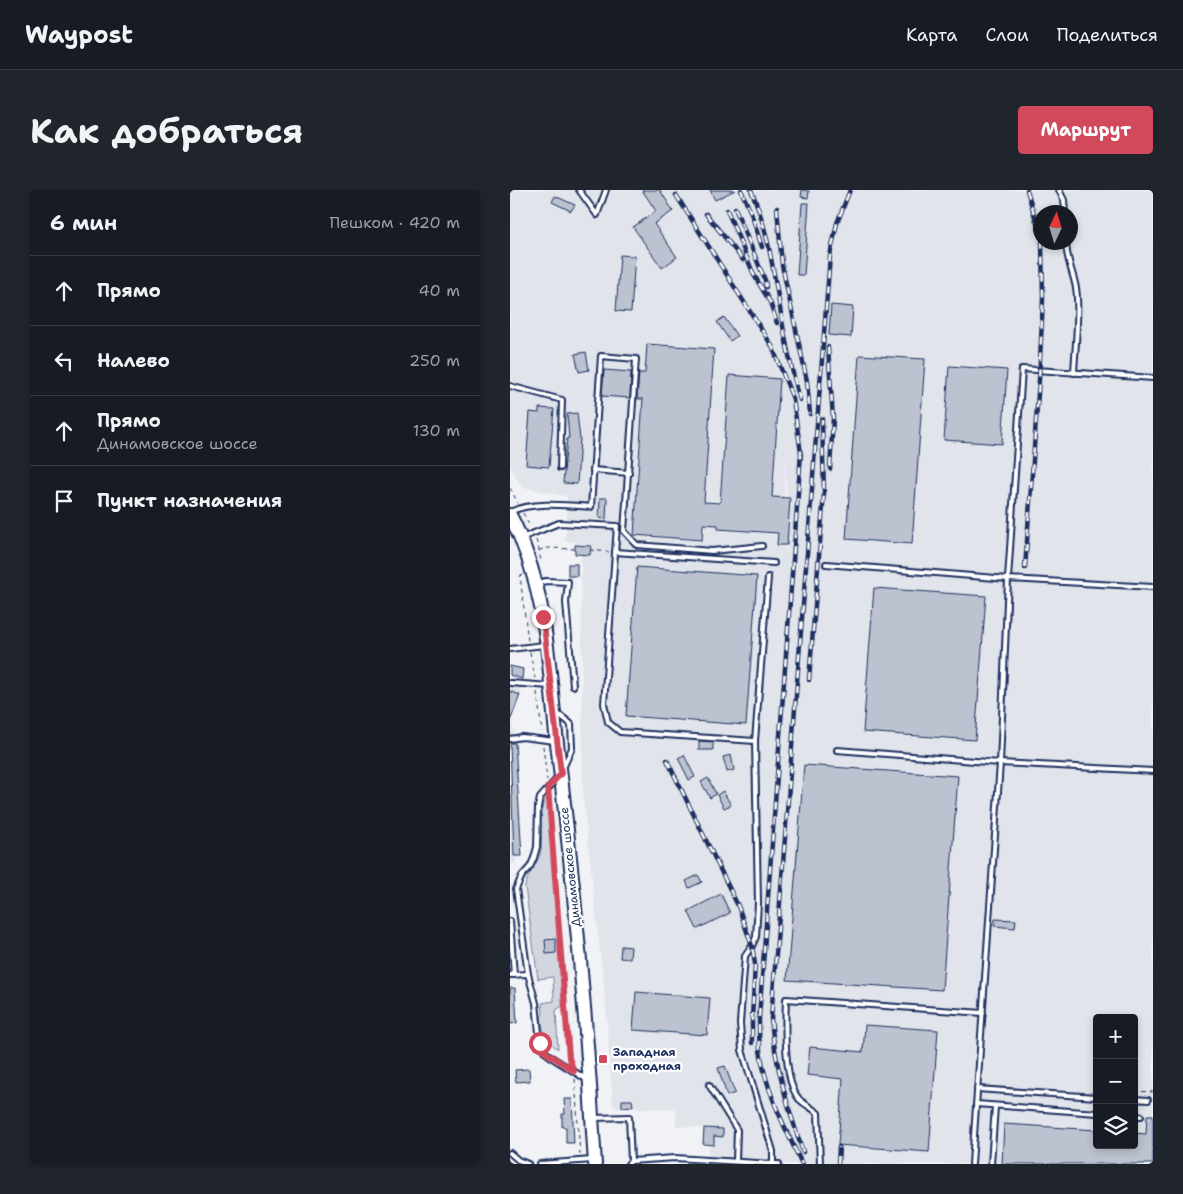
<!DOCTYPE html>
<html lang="ru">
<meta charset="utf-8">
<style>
:root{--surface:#171b24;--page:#20242c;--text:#f1f3f6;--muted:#9ea1a6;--line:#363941;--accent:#d1495b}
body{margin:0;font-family:"Shantell Sans",sans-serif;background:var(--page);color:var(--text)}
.controls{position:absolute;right:15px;bottom:15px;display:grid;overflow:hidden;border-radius:5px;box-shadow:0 2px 8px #0003}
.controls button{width:45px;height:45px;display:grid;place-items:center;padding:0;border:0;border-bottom:1px solid var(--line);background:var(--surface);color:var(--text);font:25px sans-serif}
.compass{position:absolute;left:523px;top:15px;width:45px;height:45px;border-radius:50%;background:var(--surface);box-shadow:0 2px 8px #0003;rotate:4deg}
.stop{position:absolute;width:15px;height:15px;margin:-11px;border:4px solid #d1495b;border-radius:50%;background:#fff}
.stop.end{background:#d1495b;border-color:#fff;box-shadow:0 1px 5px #0008}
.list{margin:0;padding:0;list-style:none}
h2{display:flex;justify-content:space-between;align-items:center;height:65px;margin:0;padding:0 20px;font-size:21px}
h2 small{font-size:16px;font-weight:400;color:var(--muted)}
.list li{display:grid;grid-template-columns:32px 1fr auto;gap:15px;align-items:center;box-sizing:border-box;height:70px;padding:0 20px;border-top:1px solid var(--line)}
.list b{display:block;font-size:19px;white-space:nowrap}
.list p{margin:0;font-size:16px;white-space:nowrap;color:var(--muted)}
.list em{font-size:16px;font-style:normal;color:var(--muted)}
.icon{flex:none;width:28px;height:28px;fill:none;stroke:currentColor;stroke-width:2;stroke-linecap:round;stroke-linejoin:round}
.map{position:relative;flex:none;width:643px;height:974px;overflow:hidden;border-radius:5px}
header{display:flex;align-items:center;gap:30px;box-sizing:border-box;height:70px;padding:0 25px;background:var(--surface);border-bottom:1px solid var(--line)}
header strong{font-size:24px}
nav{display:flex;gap:28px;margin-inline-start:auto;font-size:18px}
.intro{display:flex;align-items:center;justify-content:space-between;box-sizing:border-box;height:120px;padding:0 30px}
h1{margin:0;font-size:35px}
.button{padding:12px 22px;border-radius:5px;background:var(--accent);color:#fff;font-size:18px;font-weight:700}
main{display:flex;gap:30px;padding:0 30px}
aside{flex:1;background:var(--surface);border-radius:5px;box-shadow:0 2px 8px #0003}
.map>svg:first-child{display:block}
.built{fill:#e1e4ea;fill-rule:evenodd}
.green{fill:#d2d6df;stroke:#76829e}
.building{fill:#bcc2d0;stroke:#1b2f5e}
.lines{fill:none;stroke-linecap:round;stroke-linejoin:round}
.service-casing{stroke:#1b2f5e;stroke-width:8}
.primary-casing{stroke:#1b2f5e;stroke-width:16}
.path{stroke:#1b2f5e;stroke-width:1;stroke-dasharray:4 4;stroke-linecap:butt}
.service{stroke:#fff;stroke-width:4}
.primary{stroke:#fff;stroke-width:12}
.rail-casing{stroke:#1b2f5e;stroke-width:4.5}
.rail{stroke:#fff;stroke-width:2.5;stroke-dasharray:8;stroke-linecap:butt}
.route{stroke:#d1495b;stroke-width:6}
.poi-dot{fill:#d1495b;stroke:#fff;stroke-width:2}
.labels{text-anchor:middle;stroke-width:4.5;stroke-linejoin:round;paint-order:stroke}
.street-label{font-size:12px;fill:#1b2f5e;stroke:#fff}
.poi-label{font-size:12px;font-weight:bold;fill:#1b2f5e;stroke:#fff;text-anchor:start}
</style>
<header>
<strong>Waypost</strong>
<nav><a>Карта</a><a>Слои</a><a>Поделиться</a></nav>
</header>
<div class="intro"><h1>Как добраться</h1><a class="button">Маршрут</a></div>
<main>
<aside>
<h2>6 мин<small>Пешком · 420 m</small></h2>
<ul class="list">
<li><svg class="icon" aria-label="ahead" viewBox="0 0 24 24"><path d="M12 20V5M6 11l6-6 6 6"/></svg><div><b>Прямо</b></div><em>40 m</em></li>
<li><svg class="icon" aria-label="left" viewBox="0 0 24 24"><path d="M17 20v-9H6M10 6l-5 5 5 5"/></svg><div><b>Налево</b></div><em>250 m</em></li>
<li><svg class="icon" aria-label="ahead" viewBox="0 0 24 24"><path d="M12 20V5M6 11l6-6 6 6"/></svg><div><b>Прямо</b><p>Динамовское шоссе</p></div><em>130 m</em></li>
<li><svg class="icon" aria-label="arrive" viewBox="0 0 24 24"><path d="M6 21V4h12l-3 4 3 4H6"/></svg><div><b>Пункт назначения</b></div></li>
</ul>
</aside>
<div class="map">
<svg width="643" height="974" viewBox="0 0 643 974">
<rect width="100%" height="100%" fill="#f1f2f5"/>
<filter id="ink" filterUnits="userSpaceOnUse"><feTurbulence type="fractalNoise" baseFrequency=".02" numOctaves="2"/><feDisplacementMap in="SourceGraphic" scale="10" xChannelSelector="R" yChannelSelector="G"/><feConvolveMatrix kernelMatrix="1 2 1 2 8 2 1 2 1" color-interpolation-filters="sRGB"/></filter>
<g filter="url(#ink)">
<g class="built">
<path d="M0,0H643V974H198L199,955L193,954L194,938L166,936V919L103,917L95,805L73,608L71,364H65V352L55,351L58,310L55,306L12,297L0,276ZM530,22H560V52H530ZM274,269L279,333L275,365ZM587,828H624V955H587Z"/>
<polygon points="0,476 13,479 11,501 2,527 5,554 12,666 7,666 5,674 0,673"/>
</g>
<path class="green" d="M39,608L56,814L46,820L48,859C34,849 34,844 31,827L33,824L32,813L44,811L43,787L28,789L15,697C17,684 28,674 31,661C33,646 28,621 35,610Z"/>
<g class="building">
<polygon points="132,0 150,0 163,21 144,34 167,67 152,78 123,37 146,21"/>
<polygon points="200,0 225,0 205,10"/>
<polygon points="292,0 299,1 298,8 291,7"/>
<polygon points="45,6 65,15 61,21 42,12"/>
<polygon points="292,13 299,13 294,85 287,85"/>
<polygon points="110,65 125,66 121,122 106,121"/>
<polygon points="321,115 343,117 341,147 319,145"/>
<polygon points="214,127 227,146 220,151 207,132"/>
<polygon points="137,154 204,159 194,312 210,313 219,185 270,189 262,307 280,308 277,355 267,355 268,343 208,339 208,335 193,334 192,350 124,345 133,209 127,209 129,183 135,183"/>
<polygon points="76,162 79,180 69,182 65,164"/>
<polygon points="349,165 415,169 402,354 336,349"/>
<polygon points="439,176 497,180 492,254 434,250"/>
<polygon points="94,180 121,182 120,208 92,206"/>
<polygon points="29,218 44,219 39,277 16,275 20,222 29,223"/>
<polygon points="67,223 70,249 67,294 53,293 57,248 59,248 57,224"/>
<polygon points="90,308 97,308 96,329 89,328"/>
<polygon points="65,355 81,356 80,365 65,364"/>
<rect x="58" y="374" width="9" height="12"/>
<polygon points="127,377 247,386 236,535 116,526"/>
<polygon points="364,398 476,406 465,550 353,542"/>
<polygon points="0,476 13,479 12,489 0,485"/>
<polygon points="0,501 10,505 1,529 0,529"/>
<polygon points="189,551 203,552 203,560 189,560"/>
<polygon points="0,553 5,553 12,666 4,666"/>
<polygon points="174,565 185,587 179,590 168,568"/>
<polygon points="221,565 224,580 217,582 213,567"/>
<polygon points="294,575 448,586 432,800 277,790"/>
<polygon points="198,588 206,604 200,608 191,592"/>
<polygon points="213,601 221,615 214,618 207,605"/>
<polygon points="188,685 192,692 179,698 176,691"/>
<polygon points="211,704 220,723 187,739 178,721"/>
<polygon points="485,729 506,730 505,738 484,736"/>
<polygon points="46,749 46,763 36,764 35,750"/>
<polygon points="111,756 121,757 120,769 110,768"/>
<polygon points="0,798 5,798 7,833 0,834"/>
<polygon points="126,802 200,808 197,845 123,840"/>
<polygon points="355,835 428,840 419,962 328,955 333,889 297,885 300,857 353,862"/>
<polygon points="215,876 225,903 217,906 208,878"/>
<polygon points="19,879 20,891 6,892 5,880"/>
<polygon points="54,909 62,909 64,953 56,953 56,937 52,937 52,924 55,924"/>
<polygon points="112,910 122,910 123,916 112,917"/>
<polygon points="637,925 643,925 643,974 492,974 494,934 587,940 587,955 624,955 624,943 636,944"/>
<polygon points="194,938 213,939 213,947 204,946 204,955 193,954"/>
</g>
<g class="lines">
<g class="service-casing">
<g id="service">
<polyline points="69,0 87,25 96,0"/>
<polyline points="549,0 554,10 555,22"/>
<path d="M556,52C556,68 563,82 566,98C570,122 565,158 564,183"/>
<polyline points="0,196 52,210 50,278"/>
<polyline points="83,280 119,283"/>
<path d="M0,322C21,311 57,315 81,317L91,166L126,169L114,341L127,355L202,361L252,356"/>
<polyline points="14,347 49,333 107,336 94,514 98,532 110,542 245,551"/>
<polyline points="105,362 264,373"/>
<polyline points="316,374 498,389 643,397"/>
<polyline points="258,387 245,551 248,713 246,747 242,756 235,766 230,833 232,860 263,961 263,974 269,974"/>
<polyline points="28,393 36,391 58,392 56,412 63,496"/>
<polyline points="0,459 34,455"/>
<polyline points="0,493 40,496"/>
<polyline points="47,523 61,534 62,558 54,576"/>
<polyline points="0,549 12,547 45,551"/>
<polyline points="327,560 490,573 643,581"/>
<polyline points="49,586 30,608 28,617 27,657 24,668 20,677 12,686 6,699 18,784 26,813 30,853 35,862 44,869 76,889"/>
<polyline points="0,731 4,785"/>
<polyline points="0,785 18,784"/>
<polyline points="199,895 227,940 226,971"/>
<polyline points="467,899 587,907"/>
<polyline points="624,909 638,910"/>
<polyline points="466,914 587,923"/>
<polyline points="624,926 631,926"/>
<polyline points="84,928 119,927 121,971 118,974"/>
<polyline points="0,963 8,970 18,974"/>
<polyline points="121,971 165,968 263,974"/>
<polyline points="30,974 82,970"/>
<path d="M310,974L308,923C302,918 294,914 289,909C273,891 275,833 276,809L473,823"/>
<polyline points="462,974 490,573 498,389 512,179 643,188"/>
<polyline points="481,974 485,916"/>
</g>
</g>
<g class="primary-casing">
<path id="primary" d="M0,325C38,399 38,473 47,553C64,693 77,833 85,974"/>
</g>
<g class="path">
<polyline points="0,298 8,313"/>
<polyline points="13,323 20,337"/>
<polyline points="26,350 29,360 31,373"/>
<polyline points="29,360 38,358 65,359"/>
<polyline points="80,360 99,362"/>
<polyline points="13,385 10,386 18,451"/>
<polyline points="20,462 25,488"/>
<polyline points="27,502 32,542"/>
<polyline points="33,556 37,590"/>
<polyline points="39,606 61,871"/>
<polyline points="65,889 70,965"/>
<polyline points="624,901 643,902"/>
</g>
<use href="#service" class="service"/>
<use href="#primary" class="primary"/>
<g class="rail-casing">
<g id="rail">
<polyline points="231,0 241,23 252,57"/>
<path d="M241,0C257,36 262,74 269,112C274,145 281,178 290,210"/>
<polyline points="517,0 530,44"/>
<path d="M166,5L262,156L283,209L291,263L249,828C249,839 249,850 250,860C255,899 275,938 292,974"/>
<polyline points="225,18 255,90 256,97"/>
<polyline points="267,18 272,75 297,191 300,224"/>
<polyline points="217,20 244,85 260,112 267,133"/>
<polyline points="196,24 233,70"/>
<polyline points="318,157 323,228 320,279"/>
<polyline points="515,378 529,190 533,109 532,52"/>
<polyline points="299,490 314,303 312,229"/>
<polyline points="157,570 228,716 242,756 245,774 242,828 242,853"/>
<path d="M293,962C278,918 265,875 261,829L320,66L327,33L340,0"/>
<polyline points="328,974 329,957"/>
</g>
</g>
<use href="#rail" class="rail"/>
</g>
</g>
<g class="lines" filter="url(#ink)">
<polyline class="route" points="30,853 35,862 64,881 59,868 38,597 51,584 33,427"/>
</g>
<rect class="poi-dot" x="88" y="864" width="10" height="10" rx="2.5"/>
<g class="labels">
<g class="street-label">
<text transform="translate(60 677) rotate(-96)" y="4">Динамовское шоссе</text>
</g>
<g class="poi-label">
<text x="103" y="866">Западная<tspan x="103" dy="14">проходная</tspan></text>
</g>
</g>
</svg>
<div class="controls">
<button>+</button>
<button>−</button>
<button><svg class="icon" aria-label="layers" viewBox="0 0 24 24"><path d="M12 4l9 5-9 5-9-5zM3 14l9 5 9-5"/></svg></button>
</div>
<svg class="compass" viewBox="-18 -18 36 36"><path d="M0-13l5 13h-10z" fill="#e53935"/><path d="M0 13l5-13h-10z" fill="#9ea1a6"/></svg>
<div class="stop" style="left:30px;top:853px"></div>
<div class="stop end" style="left:33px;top:427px"></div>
</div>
</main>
